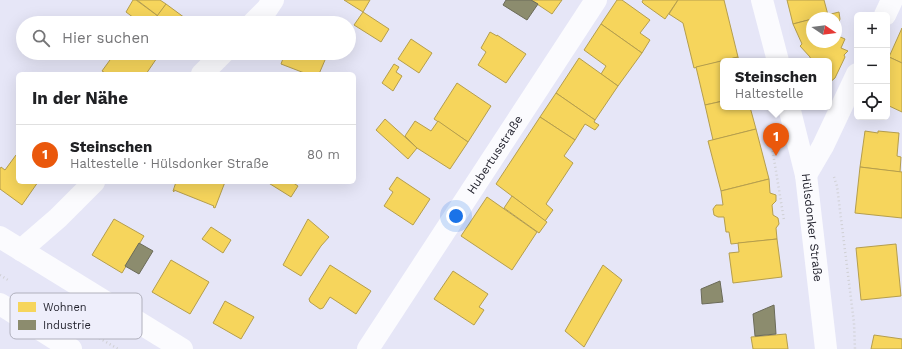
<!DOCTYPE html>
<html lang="de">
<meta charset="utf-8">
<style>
:root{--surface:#fff;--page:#f2f2f2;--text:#202124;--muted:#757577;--line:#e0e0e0;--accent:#ea580c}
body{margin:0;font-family:"Work Sans",sans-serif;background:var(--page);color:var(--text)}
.controls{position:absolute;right:12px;top:12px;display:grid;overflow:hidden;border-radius:6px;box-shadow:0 4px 16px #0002}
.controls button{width:36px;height:36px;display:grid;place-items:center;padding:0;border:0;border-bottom:1px solid var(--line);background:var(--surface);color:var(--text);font:20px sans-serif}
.compass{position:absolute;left:806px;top:12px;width:36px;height:36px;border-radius:50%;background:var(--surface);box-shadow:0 4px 16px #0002;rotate:103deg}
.you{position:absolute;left:456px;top:216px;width:14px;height:14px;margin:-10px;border:3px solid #fff;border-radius:50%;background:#1a73e8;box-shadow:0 0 0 6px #1a73e833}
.badge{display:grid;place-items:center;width:26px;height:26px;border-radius:50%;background:var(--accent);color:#fff;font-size:13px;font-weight:700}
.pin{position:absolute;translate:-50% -33px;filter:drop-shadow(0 1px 2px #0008)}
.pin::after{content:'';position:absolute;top:21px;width:14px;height:12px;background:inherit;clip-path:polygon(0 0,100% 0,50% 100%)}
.popup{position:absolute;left:720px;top:58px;width:112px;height:52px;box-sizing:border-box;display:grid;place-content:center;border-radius:6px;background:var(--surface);filter:drop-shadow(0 1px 3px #0005);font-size:13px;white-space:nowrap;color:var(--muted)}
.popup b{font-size:15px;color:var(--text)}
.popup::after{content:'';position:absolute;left:50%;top:100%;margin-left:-8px;border:8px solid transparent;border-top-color:var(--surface)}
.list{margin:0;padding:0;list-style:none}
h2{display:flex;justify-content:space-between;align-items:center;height:52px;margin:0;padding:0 16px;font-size:17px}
h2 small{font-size:13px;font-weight:400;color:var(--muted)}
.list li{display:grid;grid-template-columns:26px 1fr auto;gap:12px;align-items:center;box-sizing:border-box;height:60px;padding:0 16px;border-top:1px solid var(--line)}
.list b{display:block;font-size:15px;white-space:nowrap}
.list p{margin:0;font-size:13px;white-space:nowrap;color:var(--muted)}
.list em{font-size:13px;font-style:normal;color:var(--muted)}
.icon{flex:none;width:22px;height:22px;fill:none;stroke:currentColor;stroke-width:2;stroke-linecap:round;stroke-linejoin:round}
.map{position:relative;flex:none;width:902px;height:349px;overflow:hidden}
.search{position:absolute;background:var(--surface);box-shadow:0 4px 16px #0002;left:16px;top:16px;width:340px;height:44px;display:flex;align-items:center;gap:10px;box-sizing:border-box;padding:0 14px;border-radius:22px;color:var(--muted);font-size:15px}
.panel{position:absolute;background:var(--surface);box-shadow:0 4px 16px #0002;left:16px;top:72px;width:340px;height:112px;border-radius:6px}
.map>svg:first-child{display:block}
.homes{fill:#f6d55c;stroke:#b59e4d}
.industry{fill:#8c8c6e;stroke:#6b6b59}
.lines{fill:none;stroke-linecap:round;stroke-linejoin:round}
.path{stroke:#d0d0d4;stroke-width:2.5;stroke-dasharray:1 3;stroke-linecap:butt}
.street{stroke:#fbfbfe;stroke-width:22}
.secondary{stroke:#fbfbfe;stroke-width:22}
.labels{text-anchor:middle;stroke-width:4;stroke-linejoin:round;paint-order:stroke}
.street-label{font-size:12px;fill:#1e1e29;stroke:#eeeefb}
.key{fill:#eeeefb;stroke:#b0b0bc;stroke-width:1}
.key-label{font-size:11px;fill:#1e1e29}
</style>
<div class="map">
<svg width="902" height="349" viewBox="0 0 902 349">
<rect width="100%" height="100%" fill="#e6e6f7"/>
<g class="homes">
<polygon points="133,0 136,0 158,16 153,23 137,23 134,18 126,12"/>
<polygon points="137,0 160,0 166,4 158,16"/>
<polygon points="344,0 370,0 363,12"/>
<polygon points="531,0 562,0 552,14"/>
<polygon points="617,0 622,0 650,20 640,33 650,40 642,53 601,24"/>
<polygon points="643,0 678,0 665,19 644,4 642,2"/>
<polygon points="678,0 724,0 738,57 694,68 683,23 669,14"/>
<polygon points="787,0 824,0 828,15 793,24"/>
<polygon points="166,4 185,18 182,23 168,23 157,16"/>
<polygon points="363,12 389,29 381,42 354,25"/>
<polygon points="839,12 840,19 836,31 836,18 815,18"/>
<polygon points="156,17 166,23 153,23"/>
<polygon points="812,19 812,42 836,42 836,35 845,39 841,48 848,51 844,55 845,57 835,78 829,83 829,61 811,61 810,57 800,46 802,44 793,24"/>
<polygon points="601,24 642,53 618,86 601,74 606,66 584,50"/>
<polygon points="902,28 902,63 889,57"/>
<polygon points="490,32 497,36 497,35 526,54 506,83 478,65 486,52 481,48"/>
<polygon points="411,39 432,53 419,73 398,59"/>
<polygon points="115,53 157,53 159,55 146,74 107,74 102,71"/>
<polygon points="285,53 328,53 319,74 307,74 281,64"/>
<polygon points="738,57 739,61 723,61 723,101 705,105 696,67"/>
<polygon points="889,57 902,63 902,112 887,105 887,62"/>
<polygon points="579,58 618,86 595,120 556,93"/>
<polygon points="394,64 399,67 396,72 402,76 393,91 382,83"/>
<polygon points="457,83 491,106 468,142 434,119"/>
<polygon points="556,93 595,120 594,122 599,125 595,130 585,124 575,140 540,117"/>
<polygon points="723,101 723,107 750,107 756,129 713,140 705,105"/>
<polygon points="540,117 575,140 564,156 573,163 546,204 553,210 545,221 496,184"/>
<polygon points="385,119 417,148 408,159 376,130"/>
<polygon points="415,121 431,131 438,121 468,142 450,169 417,148 405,136"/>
<polygon points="756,129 769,179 721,191 708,141"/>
<polygon points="865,131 878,133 878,131 899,133 897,156 901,157 900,172 860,167"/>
<polygon points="16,155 18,157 18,182 38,182 22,205 0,189 0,169 1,167 5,170"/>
<polygon points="860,167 902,172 902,218 855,213"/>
<polygon points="397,177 430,199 413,225 384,206 393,192 389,189"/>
<polygon points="769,179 770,193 776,195 776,201 772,205 773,215 778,218 779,224 776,228 777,239 731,244 729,232 726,232 724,217 718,217 714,215 713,209 716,205 723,205 721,191"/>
<polygon points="176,182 225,182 215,208 213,207 214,206 174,190 174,192 173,191"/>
<polygon points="267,182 292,182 298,186 291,197"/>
<polygon points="512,196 547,222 539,233 504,208"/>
<polygon points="487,197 537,232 512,270 461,236"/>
<polygon points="114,219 144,236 122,273 92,255"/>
<polygon points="308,219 329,237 321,246 301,276 283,265"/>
<polygon points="211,227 231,240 223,253 202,239"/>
<polygon points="777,239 782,277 733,283 729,253 739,252 738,243"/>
<polygon points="896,244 901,296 861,300 856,248"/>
<polygon points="171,260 209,282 190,314 152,292"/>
<polygon points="330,265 371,291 356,314 330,297 323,308 320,309 310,302 309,299"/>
<polygon points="603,265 622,280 584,347 565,331"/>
<polygon points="453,271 488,294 479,307 484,310 474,325 434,299"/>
<polygon points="225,301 254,317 241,339 213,323"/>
<polygon points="786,334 788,349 753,349 751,337"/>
<polygon points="874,335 902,339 902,349 871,349"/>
</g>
<g class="industry">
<polygon points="506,0 531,0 538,4 527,20 503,5"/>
<polygon points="139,243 153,251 139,274 125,266"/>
<polygon points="720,281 723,302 702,304 701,289"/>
<polygon points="774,305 776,334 755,336 753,314"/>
</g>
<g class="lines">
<g class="path">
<polyline points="772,147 784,220"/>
<polyline points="834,177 837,186 854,323 855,349"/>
<polyline points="0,275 8,280"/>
<polyline points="89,332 118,349"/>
</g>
<g class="street">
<polyline points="885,15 892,0"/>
<polyline points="253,23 267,9 273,0"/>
<polyline points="202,74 223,53"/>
<polyline points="806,175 823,146 857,74"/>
<polyline points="0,237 182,349"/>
<polyline points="21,250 58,218 94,182"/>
<path id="s1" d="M368,349L596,0"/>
</g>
<g class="secondary">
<polyline points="762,0 778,61"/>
<path id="s2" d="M789,107L806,175L826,349"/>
<polyline points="0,304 71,349"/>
</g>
</g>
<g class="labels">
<g class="street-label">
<text dy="4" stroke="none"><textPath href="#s1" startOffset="232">Hubertusstraße</textPath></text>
<text dy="4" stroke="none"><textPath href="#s2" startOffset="123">Hülsdonker Straße</textPath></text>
</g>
</g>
<rect x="10" y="293" width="132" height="46" rx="6" class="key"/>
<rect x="18" y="302" width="18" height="10" fill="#f6d55c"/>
<rect x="18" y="320" width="18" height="10" fill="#8c8c6e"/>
<g class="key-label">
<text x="43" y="311">Wohnen</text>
<text x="43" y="329">Industrie</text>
</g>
</svg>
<div class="controls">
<button>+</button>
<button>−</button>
<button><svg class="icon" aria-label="locate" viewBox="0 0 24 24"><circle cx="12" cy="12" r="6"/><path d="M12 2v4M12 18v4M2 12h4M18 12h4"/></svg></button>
</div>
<svg class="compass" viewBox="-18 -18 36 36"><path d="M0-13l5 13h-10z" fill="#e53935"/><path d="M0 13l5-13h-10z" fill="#757577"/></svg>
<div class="you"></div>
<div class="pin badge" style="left:776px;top:156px">1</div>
<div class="popup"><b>Steinschen</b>Haltestelle</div>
<div class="search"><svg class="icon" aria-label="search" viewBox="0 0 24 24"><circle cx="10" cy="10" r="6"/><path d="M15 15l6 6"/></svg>Hier suchen</div>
<section class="panel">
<h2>In der Nähe<small></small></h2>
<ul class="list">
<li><span class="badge">1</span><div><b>Steinschen</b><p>Haltestelle · Hülsdonker Straße</p></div><em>80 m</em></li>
</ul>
</section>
</div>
